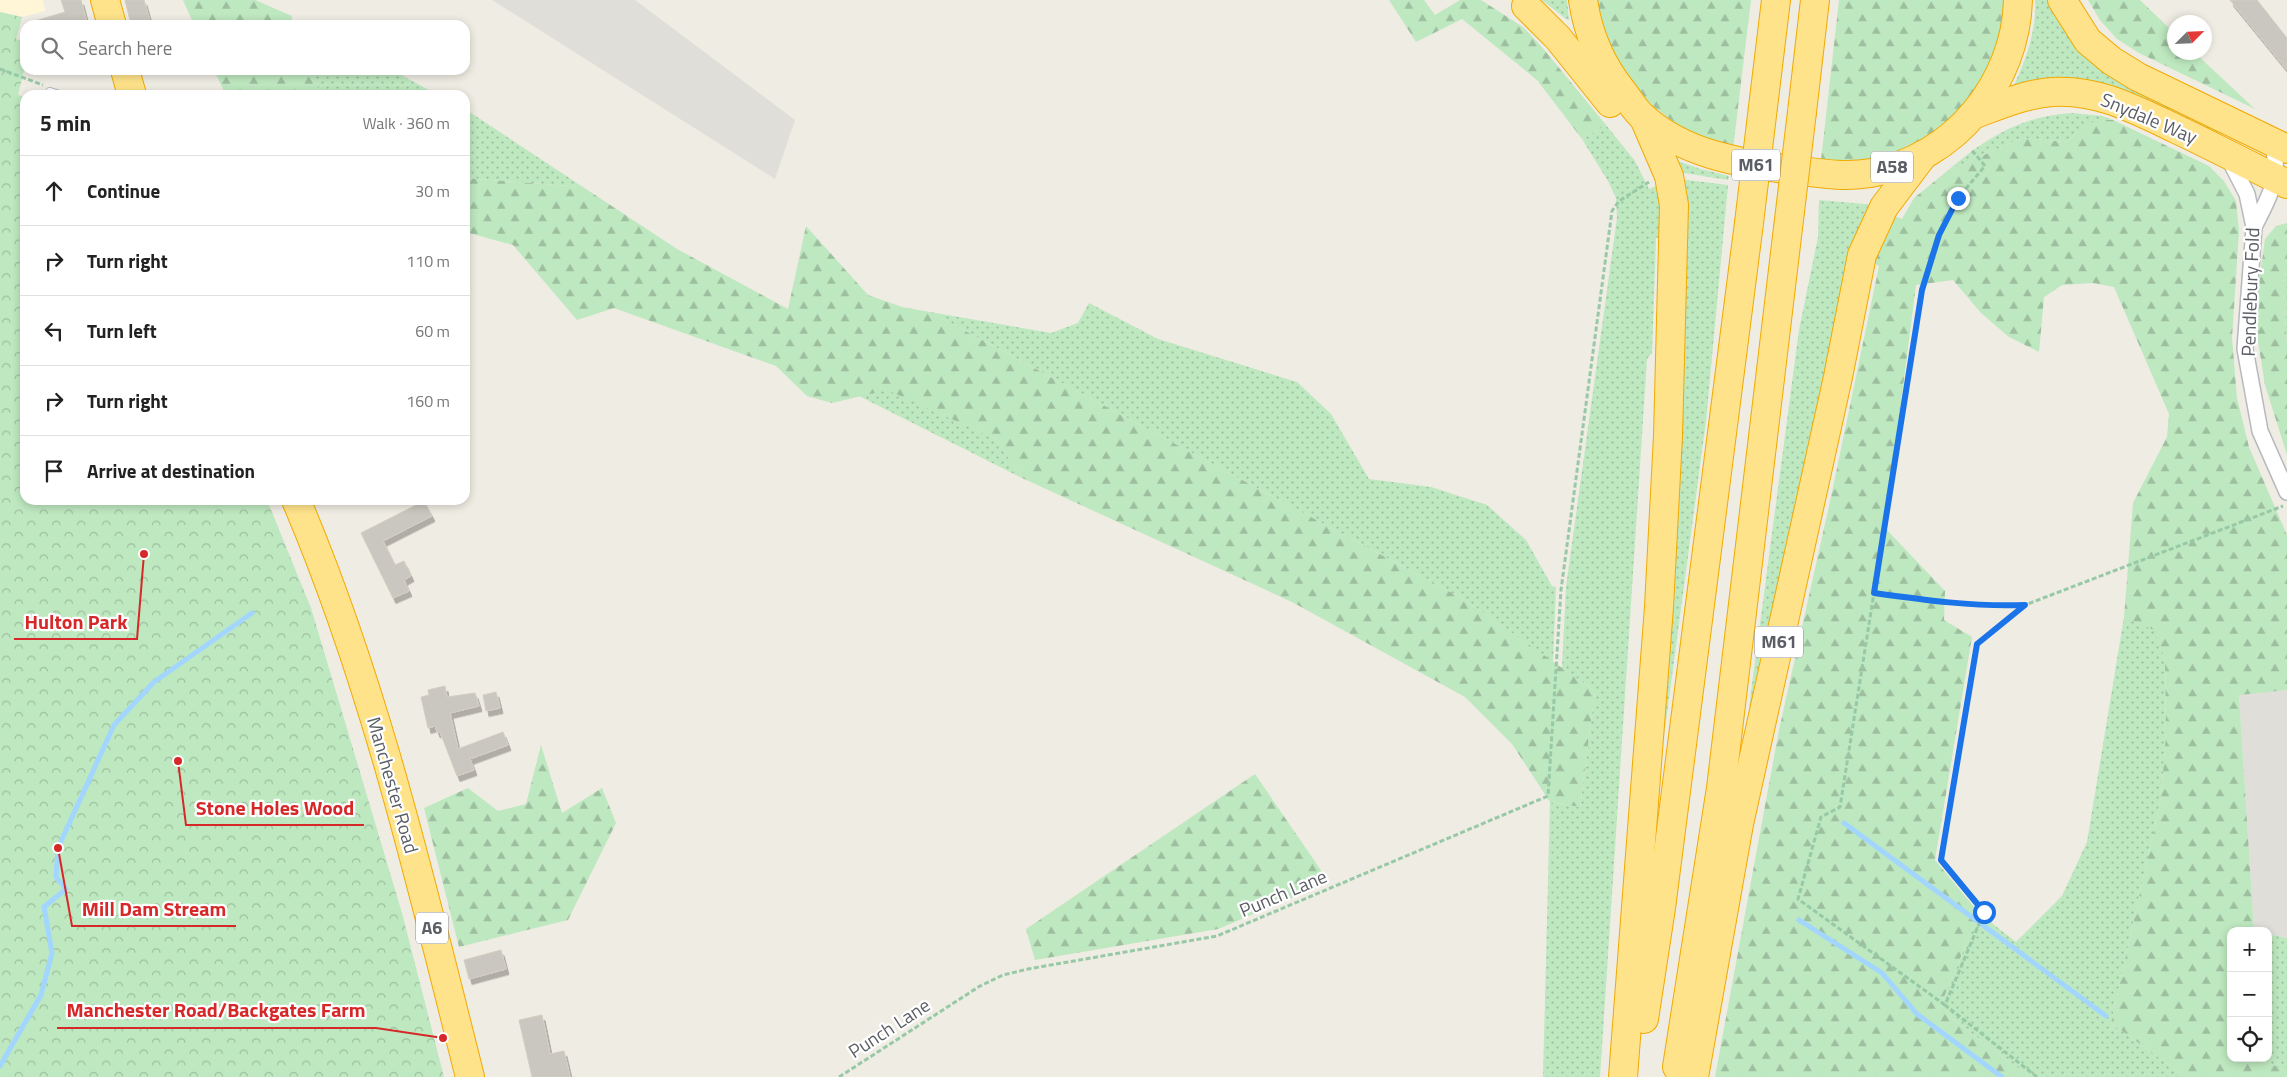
<!DOCTYPE html>
<meta charset="utf-8">
<style>
:root{--surface:#fff;--page:#f2f2f2;--text:#222;--muted:#767676;--line:#e0e0e0}
body{margin:0;font-family:"Titillium Web",sans-serif;background:var(--page);color:var(--text)}
.controls{position:absolute;right:15px;bottom:15px;display:grid;overflow:hidden;border-radius:10px;box-shadow:0 2px 8px #0003}
.controls button{width:45px;height:45px;display:grid;place-items:center;padding:0;border:0;border-bottom:1px solid var(--line);background:var(--surface);color:var(--text);font:25px sans-serif}
.compass{position:absolute;left:2167px;top:15px;width:45px;height:45px;border-radius:50%;background:var(--surface);box-shadow:0 2px 8px #0003;rotate:66deg}
.stop{position:absolute;width:15px;height:15px;margin:-11px;border:4px solid #1a73e8;border-radius:50%;background:#fff}
.stop.end{background:#1a73e8;border-color:#fff;box-shadow:0 1px 5px #0008}
.list{margin:0;padding:0;list-style:none}
h2{display:flex;justify-content:space-between;align-items:center;height:65px;margin:0;padding:0 20px;font-size:21px}
h2 small{font-size:16px;font-weight:400;color:var(--muted)}
.list li{display:grid;grid-template-columns:32px 1fr auto;gap:15px;align-items:center;box-sizing:border-box;height:70px;padding:0 20px;border-top:1px solid var(--line)}
.list b{display:block;font-size:19px;white-space:nowrap}
.list em{font-size:16px;font-style:normal;color:var(--muted)}
.icon{flex:none;width:28px;height:28px;fill:none;stroke:currentColor;stroke-width:2;stroke-linecap:round;stroke-linejoin:round}
.map{position:relative;flex:none;width:2287px;height:1077px;overflow:hidden}
.search{position:absolute;background:var(--surface);box-shadow:0 2px 8px #0003;left:20px;top:20px;width:450px;height:55px;display:flex;align-items:center;gap:12px;box-sizing:border-box;padding:0 18px;border-radius:15px;color:var(--muted);font-size:19px}
.panel{position:absolute;background:var(--surface);box-shadow:0 2px 8px #0003;left:20px;top:90px;width:450px;height:415px;border-radius:15px}
.map>svg:first-child{display:block}
.commercial{fill:#fff6d8}
.industrial{fill:#dfded8}
.grass{fill:url(#grass-dots)}
.forest{fill:url(#forest-firs)}
.park{fill:url(#park-crowns)}
.lines{fill:none;stroke-linecap:round;stroke-linejoin:round}
.stream{stroke:#a3d6ff;stroke-width:5}
.building{fill:#cac6c0;stroke:#d4cec1;filter:url(#shadow)}
.lane-casing{stroke:#b6b9be;stroke-width:10}
.street-casing{stroke:#b6b9be;stroke-width:18}
.highway-casing{stroke:#f2a900;stroke-width:30}
.path{stroke:#97c9a6;stroke-width:3;stroke-dasharray:5 2.5;stroke-linecap:butt}
.lane{stroke:#fff;stroke-width:8}
.street{stroke:#fff;stroke-width:15}
.highway{stroke:#ffe38a;stroke-width:28}
.highway-bridge-casing{stroke:#f2a900;stroke-width:30;stroke-linecap:butt}
.highway-bridge{stroke:#ffe38a;stroke-width:28}
.route{stroke:#1a73e8;stroke-width:6}
.labels{text-anchor:middle;stroke-width:4.5;stroke-linejoin:round;paint-order:stroke}
.shield{fill:#fff;stroke:#8c8f93;stroke-width:1}
.shield-label{font-size:18px;font-weight:bold;fill:#5b5f65}
.street-label{font-size:19px;fill:#5b5f65;stroke:#fff}
.leader{fill:none;stroke:#d62828;stroke-width:2}
.callout-dot{fill:#d62828;stroke:#fff;stroke-width:2}
.callout-label{font-size:20px;text-anchor:middle;font-weight:bold;fill:#d62828;stroke:#fff;stroke-width:4.5;stroke-linejoin:round;paint-order:stroke}
</style>
<div class="map">
<svg width="2287" height="1077" viewBox="0 0 2287 1077">
<defs>
<pattern id="grass-dots" width="8" height="8" patternUnits="userSpaceOnUse" patternTransform="scale(1.25)"><rect width="8" height="8" fill="#bee8bf"/><path d="M2 2h.1M6 6h.1" fill="none" stroke="#9dbf9f" stroke-width="1.8" stroke-linecap="round"/></pattern>
<pattern id="forest-firs" width="22" height="20" patternUnits="userSpaceOnUse" patternTransform="scale(1.25)"><rect width="22" height="20" fill="#bee8bf"/><path d="M5 1l3.5 6h-7zM16 11l3.5 6h-7z" fill="#9dbf9f"/></pattern>
<pattern id="park-crowns" width="20" height="18" patternUnits="userSpaceOnUse" patternTransform="scale(1.25)"><rect width="20" height="18" fill="#bee8bf"/><path d="M2 6a3 3 0 1 1 6 0M12 15a3 3 0 1 1 6 0" fill="none" stroke="#9dbf9f"/></pattern>
<filter id="shadow"><feDropShadow dx="3" dy="5.5" stdDeviation="0" flood-color="#0004"/></filter>
</defs>
<rect width="100%" height="100%" fill="#efece3"/>
<polygon class="commercial" points="0,0 43,0 45,11 22,17 0,12"/>
<g class="industrial">
<polygon points="492,0 635,0 795,120 775,179"/>
<polygon points="2287,690 2287,938 2268,934 2268,931 2254,931 2239,694"/>
</g>
<g class="grass">
<polygon points="1542,0 1567,0 1569,20 1566,19"/>
<path d="M2035,0H2054L2220,134L2256,155L2115,89L2010,94C2024,65 2037,33 2035,0Z"/>
<polygon points="305,70 392,70 438,95 323,95"/>
<polygon points="465,110 468,111 583,187 465,178"/>
<path d="M2072,113L2102,116L2113,120C2090,120 2083,127 2066,142L2022,138L1946,172C1985,139 2020,116 2072,113Z"/>
<polygon points="1606,125 1635,161 1649,189 1656,186 1661,203 1664,237 1656,238 1652,353 1647,359 1600,1077 1543,1077 1550,802 1580,807 1595,691 1562,668 1566,587 1617,218 1616,198 1608,181 1582,139"/>
<polygon points="1674,160 1701,169 1729,176 1728,180 1678,172"/>
<polygon points="1679,179 1728,185 1706,421 1664,736 1661,736"/>
<polygon points="1819,200 1876,205 1841,297 1752,706 1749,707 1799,330 1818,237"/>
<polygon points="2287,269 2287,344 2283,289"/>
<polygon points="1089,303 1158,339 1297,382 1331,414 1369,479 1431,487 1487,505 1526,540 1552,586 1556,587 1553,662 1465,600 930,312 1051,333 1078,323"/>
<polygon points="886,389 996,439 1022,478 859,396"/>
<polygon points="2124,617 2155,630 2165,659 2166,734 2161,798 2111,1023 2186,1077 2030,1077 1939,1009 1979,913 2016,942 2062,896 2087,842"/>
<polygon points="2268,934 2287,938 2287,1071 2258,1060 2258,1058 2268,1058"/>
</g>
<g class="forest">
<polygon points="183,0 255,0 292,16 291,25 194,25"/>
<polygon points="1389,0 1424,0 1435,15 1460,0 1481,0 1523,27 1541,46 1606,125 1582,139 1537,80 1462,19 1416,42"/>
<path d="M1596,0H1751L1733,149C1720,144 1706,140 1694,134C1636,102 1611,63 1596,0Z"/>
<path d="M1839,0H2004C2007,65 1963,123 1906,150C1893,156 1877,162 1863,163C1849,164 1834,161 1821,160Z"/>
<polygon points="2088,0 2140,0 2174,33 2174,52 2195,53 2255,109 2139,53 2117,39 2100,20"/>
<polygon points="214,70 305,70 323,95 223,95 223,89"/>
<polygon points="2098,120 2113,120 2209,166 2224,181 2236,201 2239,231 2232,338 2237,398 2249,447 2287,535 2287,690 2239,695 2254,931 2231,931 2231,1058 2258,1058 2287,1071 2287,1077 2186,1077 2111,1023 2161,798 2166,734 2165,659 2154,630 2124,617 2133,503 2167,437 2169,414 2114,287 2093,283 2062,285 2044,297 2039,352 2009,337 1981,313 1953,280 1916,285 1885,528 1945,591 1944,620 1972,637 1935,860 1979,913 1939,1009 2030,1077 1715,1077 1779,730 1831,497 1879,266 1874,263 1892,215 1902,219 1914,198 1946,172 2022,138 2066,142 2084,126"/>
<polygon points="465,178 583,187 677,249 788,309 806,226 868,295 902,307 930,312 1465,600 1595,691 1580,807 1550,802 1512,744 1465,697 1292,602 1022,478 996,439 887,390 832,403 807,396 776,366 614,308 577,320 513,245 465,232"/>
<polygon points="2287,223 2287,269 2283,289 2287,344 2287,455 2265,385 2258,341 2258,289 2265,239 2276,226"/>
<polygon points="541,745 562,813 602,788 616,823 568,920 459,947 424,808 468,788 498,811 526,804"/>
<polygon points="1255,774 1329,882 1218,929 1035,960 1026,929"/>
</g>
<polygon class="park" points="0,12 22,17 16,39 25,42 25,66 18,95 25,97 25,500 267,500 311,608 402,913 444,1077 0,1077"/>
<g class="lines">
<g class="stream">
<polyline points="1844,823 2106,1016"/>
<polyline points="1799,920 1882,973 1917,1014 2002,1077"/>
<polyline points="0,1066 41,995 52,953 44,907 66,889 56,877 58,848 114,725 154,682 252,613"/>
</g>
</g>
<g class="building">
<polygon points="61,0 81,0 87,23 79,25 35,25 35,21 65,12"/>
<polygon points="125,0 144,0 151,25 131,25"/>
<polygon points="2230,0 2257,0 2287,38 2287,70"/>
<polygon points="424,501 432,516 383,541 395,565 404,561 411,576 404,580 409,591 393,598 361,533"/>
<polygon points="445,686 447,697 475,693 479,706 450,713 458,749 503,732 508,745 470,759 474,770 457,776 440,732 437,732 435,726 428,728 421,697 429,695 428,690"/>
<polygon points="496,692 500,708 486,711 483,695"/>
<polygon points="501,950 506,969 469,979 464,960"/>
<polygon points="542,1015 550,1054 564,1051 570,1077 532,1077 519,1020"/>
</g>
<g class="lines">
<g class="lane-casing">
<polyline id="lane" points="50,95 50,92 59,95"/>
</g>
<g class="street-casing">
<g id="street">
<polyline points="2229,159 2247,194 2254,227 2245,349 2260,431 2287,492"/>
<path d="M2254,227C2271,193 2280,181 2273,142"/>
</g>
</g>
<g class="highway-casing">
<g id="highway">
<polyline points="105,0 112,25"/>
<path d="M1583,0C1588,34 1601,65 1623,92C1630,101 1636,112 1645,119C1684,153 1735,162 1785,169C1814,172 1842,178 1871,173C1955,159 2016,82 2018,0"/>
<polyline points="2062,0 2088,41 2112,61 2138,77 2287,149"/>
<polyline points="1526,6 1558,38 1610,103"/>
<polyline points="125,70 132,95"/>
<polyline points="1763,107 1776,0"/>
<polyline points="1802,112 1815,0"/>
<path d="M1975,114C2000,105 2025,94 2052,92C2097,89 2134,109 2174,128C2212,146 2249,165 2287,184"/>
<path d="M296,500C375,685 421,883 470,1077"/>
<polyline points="1644,1019 1661,908 1749,223"/>
<polyline points="1677,1067 1721,788 1788,228"/>
<polyline points="1623,1077 1659,607 1668,436 1674,205 1669,176 1644,118"/>
<polyline points="1694,1077 1739,824 1838,377 1862,255 1884,207 1924,154"/>
</g>
</g>
<g class="path">
<polyline points="0,69 43,85"/>
<path d="M1874,593C1924,600 1974,607 2025,605"/>
<polyline points="1945,1005 1798,899 1821,817 1840,807 1922,290 1939,235 1958,198 1985,166 1971,149"/>
<polyline points="839,1077 980,986 1003,975 1028,969 1217,936 1548,796 1561,590 1612,211 1619,201 1649,182"/>
<polyline points="2037,1077 1945,1005 1984,912 1941,860 1977,644 2025,605 2283,506"/>
</g>
<use href="#lane" class="lane"/>
<use href="#street" class="street"/>
<use href="#highway" class="highway"/>
<g class="highway-bridge-casing">
<g id="highway-bridge">
<polyline points="1749,223 1763,107"/>
<polyline points="1788,228 1802,112"/>
</g>
</g>
<use href="#highway-bridge" class="highway-bridge"/>
</g>
<g class="lines">
<path class="route" d="M1958,198L1939,235L1922,290L1874,593C1924,600 1974,607 2025,605L1977,644L1941,860L1984,912"/>
</g>
<g class="labels">
<g class="shield">
<rect x="1732" y="149.5" width="48" height="31" rx="4"/>
<rect x="1871" y="151.5" width="42" height="31" rx="4"/>
<rect x="1755" y="626.5" width="48" height="31" rx="4"/>
<rect x="416" y="912.5" width="32" height="31" rx="4"/>
</g>
<g class="shield-label">
<text x="1756" y="171">M61</text>
<text x="1892" y="173">A58</text>
<text x="1779" y="648">M61</text>
<text x="432" y="934">A6</text>
</g>
<g class="street-label">
<text transform="translate(2149 118) rotate(23)" y="7">Snydale Way</text>
<text transform="translate(2250 292) rotate(-88)" y="7">Pendlebury Fold</text>
<text transform="translate(393 785) rotate(74)" y="7">Manchester Road</text>
<text transform="translate(1283 893) rotate(-23)" y="7">Punch Lane</text>
<text transform="translate(889 1028) rotate(-33)" y="7">Punch Lane</text>
</g>
</g>
<path class="leader" d="M144 554L137 639H14M178 761L186 825H364M58 848L72 926H236M443 1038L376 1028H57"/>
<g class="callout-dot">
<circle cx="144" cy="554" r="5"/>
<circle cx="178" cy="761" r="5"/>
<circle cx="58" cy="848" r="5"/>
<circle cx="443" cy="1038" r="5"/>
</g>
<g class="callout-label">
<text x="76" y="629">Hulton Park</text>
<text x="275" y="815">Stone Holes Wood</text>
<text x="154" y="916">Mill Dam Stream</text>
<text x="216" y="1017">Manchester Road/Backgates Farm</text>
</g>
</svg>
<div class="controls">
<button>+</button>
<button>−</button>
<button><svg class="icon" aria-label="locate" viewBox="0 0 24 24"><circle cx="12" cy="12" r="6"/><path d="M12 2v4M12 18v4M2 12h4M18 12h4"/></svg></button>
</div>
<svg class="compass" viewBox="-18 -18 36 36"><path d="M0-13l5 13h-10z" fill="#e53935"/><path d="M0 13l5-13h-10z" fill="#767676"/></svg>
<div class="stop" style="left:1984px;top:912px"></div>
<div class="stop end" style="left:1958px;top:198px"></div>
<div class="search"><svg class="icon" aria-label="search" viewBox="0 0 24 24"><circle cx="10" cy="10" r="6"/><path d="M15 15l6 6"/></svg>Search here</div>
<section class="panel">
<h2>5 min<small>Walk · 360 m</small></h2>
<ul class="list">
<li><svg class="icon" aria-label="ahead" viewBox="0 0 24 24"><path d="M12 20V5M6 11l6-6 6 6"/></svg><div><b>Continue</b></div><em>30 m</em></li>
<li><svg class="icon" aria-label="right" viewBox="0 0 24 24"><path d="M7 20v-9h11M14 6l5 5-5 5"/></svg><div><b>Turn right</b></div><em>110 m</em></li>
<li><svg class="icon" aria-label="left" viewBox="0 0 24 24"><path d="M17 20v-9H6M10 6l-5 5 5 5"/></svg><div><b>Turn left</b></div><em>60 m</em></li>
<li><svg class="icon" aria-label="right" viewBox="0 0 24 24"><path d="M7 20v-9h11M14 6l5 5-5 5"/></svg><div><b>Turn right</b></div><em>160 m</em></li>
<li><svg class="icon" aria-label="arrive" viewBox="0 0 24 24"><path d="M6 21V4h12l-3 4 3 4H6"/></svg><div><b>Arrive at destination</b></div></li>
</ul>
</section>
</div>
